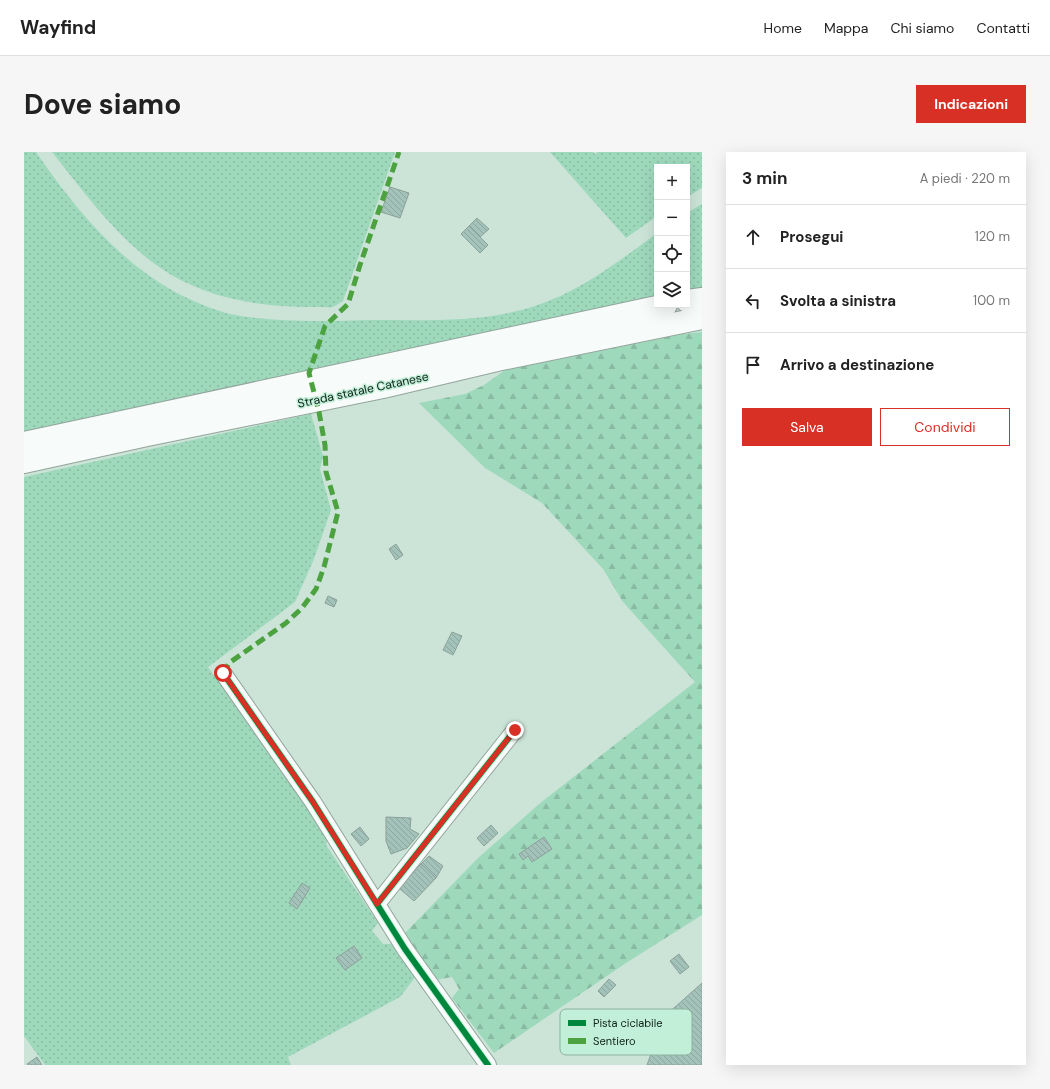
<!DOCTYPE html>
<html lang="it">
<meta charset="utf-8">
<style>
:root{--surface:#fff;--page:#f6f6f6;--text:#222;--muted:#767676;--line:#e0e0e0;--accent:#d93025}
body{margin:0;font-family:"DM Sans",sans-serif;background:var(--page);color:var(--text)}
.controls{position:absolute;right:12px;top:12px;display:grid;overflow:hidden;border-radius:0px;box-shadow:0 4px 16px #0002}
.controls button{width:36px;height:36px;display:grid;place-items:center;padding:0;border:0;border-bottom:1px solid var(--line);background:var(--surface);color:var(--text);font:20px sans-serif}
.stop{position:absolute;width:12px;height:12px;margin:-9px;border:3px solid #d93025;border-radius:50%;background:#fff}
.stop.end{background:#d93025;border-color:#fff;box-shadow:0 1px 4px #0008}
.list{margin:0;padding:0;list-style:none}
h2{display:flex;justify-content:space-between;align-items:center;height:52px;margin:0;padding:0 16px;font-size:17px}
h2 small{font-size:13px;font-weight:400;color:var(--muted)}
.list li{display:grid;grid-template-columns:26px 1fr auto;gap:12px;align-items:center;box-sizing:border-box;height:64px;padding:0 16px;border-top:1px solid var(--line)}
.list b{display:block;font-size:15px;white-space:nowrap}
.list em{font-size:13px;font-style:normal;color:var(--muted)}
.actions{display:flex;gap:8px;padding:12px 16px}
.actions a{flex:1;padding:9px 0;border:1px solid var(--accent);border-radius:0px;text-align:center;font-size:14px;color:var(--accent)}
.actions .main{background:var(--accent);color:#fff}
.icon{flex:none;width:22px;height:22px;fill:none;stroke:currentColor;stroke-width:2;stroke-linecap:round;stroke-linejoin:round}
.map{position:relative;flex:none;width:678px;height:913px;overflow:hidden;border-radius:0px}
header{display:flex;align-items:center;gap:24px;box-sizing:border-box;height:56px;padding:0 20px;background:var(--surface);border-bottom:1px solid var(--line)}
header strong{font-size:19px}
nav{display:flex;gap:22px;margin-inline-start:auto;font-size:14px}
.intro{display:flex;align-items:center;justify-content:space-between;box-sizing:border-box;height:96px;padding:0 24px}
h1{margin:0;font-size:28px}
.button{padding:10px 18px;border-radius:0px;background:var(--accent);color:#fff;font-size:14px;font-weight:700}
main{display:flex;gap:24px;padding:0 24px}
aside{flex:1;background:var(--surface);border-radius:0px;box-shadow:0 4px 16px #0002}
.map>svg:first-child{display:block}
.grass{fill:url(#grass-dots)}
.forest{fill:url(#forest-firs)}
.building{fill:url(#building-back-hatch);stroke:#8ca099}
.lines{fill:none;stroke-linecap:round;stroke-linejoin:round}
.minor-casing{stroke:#92a59c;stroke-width:18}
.primary-casing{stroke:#92a59c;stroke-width:24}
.minor{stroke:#f7fbf9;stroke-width:16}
.primary{stroke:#f7fbf9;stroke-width:22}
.quiet{stroke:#4da240;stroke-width:5;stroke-dasharray:10 5;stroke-linecap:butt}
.cycleway-casing{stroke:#c1efd7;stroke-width:8}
.cycleway{stroke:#00873e;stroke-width:6}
.route{stroke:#d93025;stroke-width:5}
.labels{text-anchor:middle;stroke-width:3;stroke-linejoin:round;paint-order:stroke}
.street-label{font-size:12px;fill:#102219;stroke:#c1efd7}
.key{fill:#c1efd7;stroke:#8cb29e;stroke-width:1}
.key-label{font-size:11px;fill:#102219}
</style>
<header>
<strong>Wayfind</strong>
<nav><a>Home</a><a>Mappa</a><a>Chi siamo</a><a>Contatti</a></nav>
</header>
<div class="intro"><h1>Dove siamo</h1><a class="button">Indicazioni</a></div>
<main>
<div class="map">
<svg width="678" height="913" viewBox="0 0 678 913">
<defs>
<pattern id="grass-dots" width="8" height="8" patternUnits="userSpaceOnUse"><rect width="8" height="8" fill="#9ed9bc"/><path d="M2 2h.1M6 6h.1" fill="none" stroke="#87baa1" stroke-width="1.8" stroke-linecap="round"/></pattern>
<pattern id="forest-firs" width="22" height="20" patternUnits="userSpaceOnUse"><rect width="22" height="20" fill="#9ed9bc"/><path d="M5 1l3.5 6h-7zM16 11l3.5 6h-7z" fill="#87baa1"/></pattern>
<pattern id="building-back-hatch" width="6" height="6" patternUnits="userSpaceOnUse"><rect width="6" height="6" fill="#a3c3ba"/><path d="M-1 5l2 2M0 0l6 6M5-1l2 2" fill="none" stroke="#8ba79f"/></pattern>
</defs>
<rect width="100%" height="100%" fill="#cce4d8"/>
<g class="grass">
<path d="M0,0H12C49,54 92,107 151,140C166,148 194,160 211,163C256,171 303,169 349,168C403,168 459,171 511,154C555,140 597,108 633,81V146L285,221L118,254L0,280Z"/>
<path d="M28,0H371L319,149C316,150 312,154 309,155C305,156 300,155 297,155C284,155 271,155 257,154C214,151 171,140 135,115C92,85 60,40 28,0Z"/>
<polygon points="526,0 569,0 571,2 574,0 678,0 678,36 663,45 663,15 633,15 633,64 602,86"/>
<polygon points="678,52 678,138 663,141 663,61"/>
<polygon points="287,262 299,304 296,317 307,358 290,407 271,450 184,515 305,683 302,693 354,771 348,779 359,792 368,792 392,824 376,845 264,905 267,913 21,913 0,884 0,325"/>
</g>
<polygon class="forest" points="678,180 678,763 602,811 470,901 428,846 435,837 428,825 412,828 381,781 453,707 515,652 671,530 599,450 579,417 518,351 461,316 395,251 441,242 460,233 481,218 659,182"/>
<g class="building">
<polygon points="366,35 385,41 376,66 357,60"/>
<polygon points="453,66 465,77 456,85 445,74"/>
<polygon points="445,74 464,93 456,101 437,82"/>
<polygon points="372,392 379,403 372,408 365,397"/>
<polygon points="304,444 313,448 310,455 301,451"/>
<polygon points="428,480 438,484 429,503 419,498"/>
<polygon points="362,665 387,666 386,677 395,682 383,696 367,702 362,689"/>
<polygon points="467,673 474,681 460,694 453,686"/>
<polygon points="336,675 345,687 337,694 327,682"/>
<polygon points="520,685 528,697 508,710 504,704 499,708 495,702"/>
<polygon points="405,704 419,714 412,726 397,712"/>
<polygon points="397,712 412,726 390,749 375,736"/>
<polygon points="278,731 286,736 273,757 265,751"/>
<polygon points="330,794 338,806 321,818 312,806"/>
<polygon points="655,802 665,815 656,822 646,809"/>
<polygon points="585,827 592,833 580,845 574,839"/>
<polygon points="678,831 678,913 623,913 641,864"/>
<polygon points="13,905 18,913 4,913 3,912"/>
</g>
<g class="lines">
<g class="minor-casing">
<g id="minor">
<polyline points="199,521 289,650 381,797 464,913"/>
<polyline points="353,752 491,578"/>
</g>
</g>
<g class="primary-casing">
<g id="primary">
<polyline points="663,149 678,147"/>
<polyline points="0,291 642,153"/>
<polyline points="0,310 123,283 359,235 473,208 678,166"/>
</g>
</g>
<use href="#minor" class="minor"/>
<use href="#primary" class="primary"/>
<polyline class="quiet" points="199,521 205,511 262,471 278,456 292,437 300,415 314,360 302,320 301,293 295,260 285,221 301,174 324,152 336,113 375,0"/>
<g class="cycleway-casing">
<g id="cycleway">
<polyline points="199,521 289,650 381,797 464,913"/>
<polyline points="353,752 491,578"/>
</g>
</g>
<use href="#cycleway" class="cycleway"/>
</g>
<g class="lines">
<polyline class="route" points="199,521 289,650 353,752 491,578"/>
</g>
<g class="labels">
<g class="street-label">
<text transform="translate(339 238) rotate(-12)" y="4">Strada statale Catanese</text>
</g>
</g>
<rect x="536" y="857" width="132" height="46" rx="6" class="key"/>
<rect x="544" y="868" width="18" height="6" fill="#00873e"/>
<rect x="544" y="886" width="18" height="6" fill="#4da240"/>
<g class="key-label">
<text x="569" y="875">Pista ciclabile</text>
<text x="569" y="893">Sentiero</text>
</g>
</svg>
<div class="controls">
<button>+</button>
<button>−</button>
<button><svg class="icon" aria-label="locate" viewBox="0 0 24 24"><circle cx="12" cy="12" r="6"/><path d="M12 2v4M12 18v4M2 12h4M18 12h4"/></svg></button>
<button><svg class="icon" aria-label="layers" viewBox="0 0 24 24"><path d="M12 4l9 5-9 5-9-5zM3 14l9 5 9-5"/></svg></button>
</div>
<div class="stop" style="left:199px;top:521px"></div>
<div class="stop end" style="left:491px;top:578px"></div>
</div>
<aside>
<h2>3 min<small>A piedi · 220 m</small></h2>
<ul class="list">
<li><svg class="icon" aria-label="ahead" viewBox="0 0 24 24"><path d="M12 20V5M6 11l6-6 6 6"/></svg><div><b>Prosegui</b></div><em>120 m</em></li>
<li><svg class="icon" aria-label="left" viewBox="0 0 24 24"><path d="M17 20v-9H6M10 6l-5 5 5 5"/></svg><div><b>Svolta a sinistra</b></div><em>100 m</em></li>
<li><svg class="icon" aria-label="arrive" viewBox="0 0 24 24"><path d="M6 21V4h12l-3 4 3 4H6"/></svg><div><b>Arrivo a destinazione</b></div></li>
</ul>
<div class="actions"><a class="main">Salva</a><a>Condividi</a></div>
</aside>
</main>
